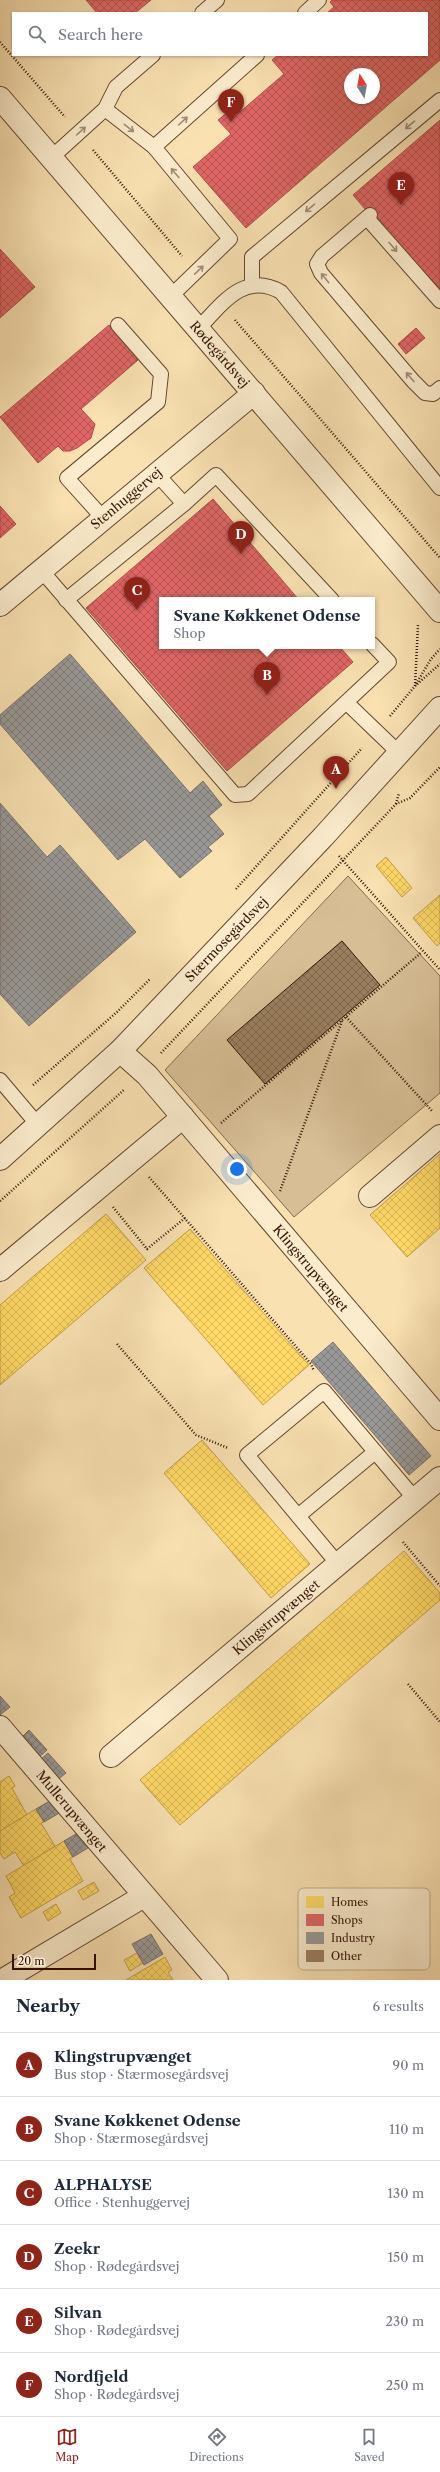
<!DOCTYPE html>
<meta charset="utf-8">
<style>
:root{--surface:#fff;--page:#f6f6f7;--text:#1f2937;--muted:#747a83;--line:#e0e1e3;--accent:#8f2418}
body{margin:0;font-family:"Libre Caslon Text",serif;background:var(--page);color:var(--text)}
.compass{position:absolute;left:344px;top:68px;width:36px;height:36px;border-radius:50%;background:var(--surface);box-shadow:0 1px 3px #0004;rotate:349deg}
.scale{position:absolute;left:12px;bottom:10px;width:84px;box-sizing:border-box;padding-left:4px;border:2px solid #331406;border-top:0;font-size:11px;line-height:14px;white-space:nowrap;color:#331406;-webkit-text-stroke:3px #fbeccd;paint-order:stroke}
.you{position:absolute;left:237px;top:1169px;width:14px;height:14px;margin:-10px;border:3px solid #fff;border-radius:50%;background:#1a73e8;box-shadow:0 0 0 6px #1a73e833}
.badge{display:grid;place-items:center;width:26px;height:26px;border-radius:50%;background:var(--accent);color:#fff;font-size:13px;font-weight:700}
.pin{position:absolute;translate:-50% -33px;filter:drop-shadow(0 1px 2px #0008)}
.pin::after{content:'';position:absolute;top:21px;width:14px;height:12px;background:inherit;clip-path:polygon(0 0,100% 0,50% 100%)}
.popup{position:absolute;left:159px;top:597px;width:216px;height:52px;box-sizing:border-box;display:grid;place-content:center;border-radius:0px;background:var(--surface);filter:drop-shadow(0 1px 3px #0005);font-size:13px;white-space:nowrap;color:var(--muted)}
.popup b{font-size:15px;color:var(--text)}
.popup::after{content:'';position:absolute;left:50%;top:100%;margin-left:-8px;border:8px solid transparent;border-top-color:var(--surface)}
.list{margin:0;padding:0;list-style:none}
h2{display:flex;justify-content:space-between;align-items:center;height:52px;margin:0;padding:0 16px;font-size:17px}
h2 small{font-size:13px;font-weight:400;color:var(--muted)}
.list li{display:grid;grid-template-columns:26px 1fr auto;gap:12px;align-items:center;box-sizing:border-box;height:64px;padding:0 16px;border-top:1px solid var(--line)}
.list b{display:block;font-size:15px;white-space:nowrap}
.list p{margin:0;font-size:13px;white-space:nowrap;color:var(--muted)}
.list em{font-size:13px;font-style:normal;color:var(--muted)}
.icon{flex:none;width:22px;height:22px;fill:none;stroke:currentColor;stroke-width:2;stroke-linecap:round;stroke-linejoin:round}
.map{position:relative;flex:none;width:440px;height:1980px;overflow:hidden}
.search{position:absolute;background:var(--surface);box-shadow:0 1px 3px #0004;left:12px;right:12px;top:12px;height:44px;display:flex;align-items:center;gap:10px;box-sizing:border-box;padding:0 14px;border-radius:0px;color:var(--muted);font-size:15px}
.sheet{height:436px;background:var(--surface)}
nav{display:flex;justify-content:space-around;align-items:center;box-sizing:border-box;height:56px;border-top:1px solid var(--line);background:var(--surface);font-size:11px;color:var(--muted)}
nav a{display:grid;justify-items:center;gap:2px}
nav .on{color:var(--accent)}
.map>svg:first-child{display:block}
.park{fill:#d7be95;stroke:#85694e}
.homes{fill:url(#homes-cross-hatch);stroke:#c29e49}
.shops{fill:url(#shops-cross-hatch);stroke:#ac4d49;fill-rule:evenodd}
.industry{fill:url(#industry-cross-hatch);stroke:#7a716d}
.building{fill:url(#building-cross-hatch);stroke:#331406}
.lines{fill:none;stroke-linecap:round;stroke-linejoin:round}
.service-casing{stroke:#644731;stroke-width:16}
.minor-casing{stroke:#644731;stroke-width:24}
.tertiary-casing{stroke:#644731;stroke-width:24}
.path{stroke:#331406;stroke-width:2.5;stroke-dasharray:1 2;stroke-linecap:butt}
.service{stroke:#fbeccd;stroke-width:14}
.minor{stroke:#fbeccd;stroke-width:22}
.tertiary{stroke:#fbeccd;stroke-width:22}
.oneway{stroke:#a18b73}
.labels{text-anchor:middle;stroke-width:4;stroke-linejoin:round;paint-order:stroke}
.street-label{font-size:13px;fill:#331406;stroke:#fbeccd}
.key{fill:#fbeccd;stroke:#bfab91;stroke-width:1}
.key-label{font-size:11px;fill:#331406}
</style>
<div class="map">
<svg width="440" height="1980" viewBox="0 0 440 1980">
<defs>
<pattern id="homes-cross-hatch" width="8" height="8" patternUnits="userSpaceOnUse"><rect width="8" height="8" fill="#ffd966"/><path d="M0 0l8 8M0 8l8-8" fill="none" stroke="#dbb957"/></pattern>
<pattern id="shops-cross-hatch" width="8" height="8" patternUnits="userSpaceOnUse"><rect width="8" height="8" fill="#e06666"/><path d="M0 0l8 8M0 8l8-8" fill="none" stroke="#b65352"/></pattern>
<pattern id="industry-cross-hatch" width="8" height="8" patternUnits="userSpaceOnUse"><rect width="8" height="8" fill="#999"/><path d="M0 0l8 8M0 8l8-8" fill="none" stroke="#7d7c7b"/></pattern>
<pattern id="building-cross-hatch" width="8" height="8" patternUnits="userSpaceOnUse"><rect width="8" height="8" fill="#9a7f5f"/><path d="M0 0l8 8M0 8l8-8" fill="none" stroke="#7e674c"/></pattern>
</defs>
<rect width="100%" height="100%" fill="#f9e1b2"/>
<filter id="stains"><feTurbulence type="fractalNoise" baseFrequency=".005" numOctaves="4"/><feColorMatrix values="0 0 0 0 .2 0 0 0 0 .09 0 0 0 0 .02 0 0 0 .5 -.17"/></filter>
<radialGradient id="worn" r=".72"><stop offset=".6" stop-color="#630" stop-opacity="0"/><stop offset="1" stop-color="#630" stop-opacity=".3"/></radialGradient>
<polygon class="park" points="348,876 440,976 440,1093 294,1217 165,1070"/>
<g class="homes">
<polygon points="386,857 412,888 402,897 376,866"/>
<polygon points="440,895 440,943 437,946 413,918"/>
<polygon points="440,1154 440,1228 407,1257 370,1215"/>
<polygon points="106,1214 146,1260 0,1385 0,1305"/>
<polygon points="190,1229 309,1365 263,1405 144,1268"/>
<polygon points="202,1440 310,1564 271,1598 164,1473"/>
<polygon points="404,1551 440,1593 440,1600 180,1825 140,1780"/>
<polygon points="9,1776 15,1786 12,1788 27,1815 0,1831 0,1782"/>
<polygon points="36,1809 44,1822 41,1823 55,1846 24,1866 15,1852 4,1859 0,1853 0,1831"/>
<polygon points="64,1841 73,1857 70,1859 83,1881 21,1918 9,1897 15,1893 6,1876"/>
<polygon points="94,1882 99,1891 83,1900 78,1891"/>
<polygon points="56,1904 61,1913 48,1921 43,1912"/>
<polygon points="137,1953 143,1963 130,1971 124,1960"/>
<polygon points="165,1957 172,1970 168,1972 173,1980 126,1980"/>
</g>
<g class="shops">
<polygon points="86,0 151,0 135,13 97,13"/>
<path d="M332,0H440V60L246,228L193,167L231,134L218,120L235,106L240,112L284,74L272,60L278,55H427V13H327L334,7L330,2ZM350,74H374V98H350Z"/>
<polygon points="440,120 440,296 353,195"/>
<polygon points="0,249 35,287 0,318"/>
<polygon points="109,325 138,360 81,409 95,424 91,438 77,448 70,451 63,451 58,446 38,463 0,417"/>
<polygon points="416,328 425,338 406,354 398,344"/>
<polygon points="213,499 299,600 162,600 162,646 339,646 353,662 227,771 86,608"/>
<polygon points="0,506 16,524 0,538"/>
</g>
<g class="industry">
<polygon points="70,654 190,793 203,781 222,805 209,816 224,834 208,847 212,851 180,878 145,839 118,860 0,724 0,715"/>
<polygon points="0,803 47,857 60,845 136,932 29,1026 0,994"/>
<polygon points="333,1342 431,1456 409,1475 311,1361"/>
<polygon points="0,1696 10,1707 0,1715"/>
<polygon points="29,1730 47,1750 37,1759 20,1739"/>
<polygon points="48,1753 66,1773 56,1781 39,1761"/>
<polygon points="53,1799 61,1812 44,1822 36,1809"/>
<polygon points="81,1831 91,1846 73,1857 64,1841"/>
<polygon points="151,1934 163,1954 144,1965 132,1944"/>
</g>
<polygon class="building" points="342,941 380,985 265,1084 227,1040"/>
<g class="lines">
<g class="service-casing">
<g id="service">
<polyline points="202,13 217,0"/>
<polyline points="305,13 319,0"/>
<polyline points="105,109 154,147 230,239 170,297"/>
<polyline points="154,147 257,55"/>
<polyline points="52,157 105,109 116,87 153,55"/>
<polyline points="370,215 322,256 317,264 321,273 413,381 425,393 433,394 440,388"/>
<polyline points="367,218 440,301"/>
<polyline points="252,285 252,257 440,100"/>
<path d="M198,329C222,304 244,271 281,292L440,488"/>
<polyline points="156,473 184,504 216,475 332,600"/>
<polyline points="103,518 67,478 158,402 161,374 118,325"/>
<polyline points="41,570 235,795 248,794 389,662 372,644"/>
<polyline points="66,600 184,504"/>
<polyline points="347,703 399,753"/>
<polyline points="0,1080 38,1125"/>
<polyline points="298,1516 375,1452"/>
<polyline points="338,1564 247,1455 324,1391 415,1499"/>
</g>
</g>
<g class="minor-casing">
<g id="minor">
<polyline points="120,1051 147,1075 440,1419"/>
<polyline points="370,1196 440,1136"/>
<polyline points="0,1270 183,1117"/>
<polyline points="0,1727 217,1980"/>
<polyline points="111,1756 440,1478"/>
<polyline points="3,1980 144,1896"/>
</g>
</g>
<g class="tertiary-casing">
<g id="tertiary">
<polyline points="0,98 440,611"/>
<polyline points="0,605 254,393"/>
<polyline points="0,1159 120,1051 323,837 440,708"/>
</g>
</g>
<g class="path">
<polyline points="0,42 65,117"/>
<polyline points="93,150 182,256"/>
<polyline points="235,320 440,558"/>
<polyline points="416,684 431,659 440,649"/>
<polyline points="415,686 418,625"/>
<polyline points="390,716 415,686 440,664"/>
<polyline points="396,804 399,793"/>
<polyline points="339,856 440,970"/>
<polyline points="236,889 362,748"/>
<polyline points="346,1017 433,1112"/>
<polyline points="161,1053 396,804 410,798 440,767"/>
<polyline points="33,1085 117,1012 150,979"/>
<polyline points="221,1123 422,952"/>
<polyline points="149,1177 311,1364 314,1371"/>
<polyline points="280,1191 342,1021"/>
<polyline points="0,1201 125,1089"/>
<polyline points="113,1207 147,1249 185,1218"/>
<polyline points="117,1344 196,1435 228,1448"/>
<polyline points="403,1542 440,1586"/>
<polyline points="408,1684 440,1722"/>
</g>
<use href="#service" class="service"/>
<use href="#minor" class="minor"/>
<use href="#tertiary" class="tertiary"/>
</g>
<defs><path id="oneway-shaft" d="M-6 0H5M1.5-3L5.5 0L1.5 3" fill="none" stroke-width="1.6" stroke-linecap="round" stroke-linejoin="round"/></defs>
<g class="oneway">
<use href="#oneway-shaft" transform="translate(183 121) rotate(-42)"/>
<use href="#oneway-shaft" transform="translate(410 125) rotate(140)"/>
<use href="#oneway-shaft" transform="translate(129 128) rotate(38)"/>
<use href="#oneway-shaft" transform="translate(81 131) rotate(-42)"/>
<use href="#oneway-shaft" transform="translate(175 173) rotate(-130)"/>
<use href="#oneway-shaft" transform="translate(310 208) rotate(140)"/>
<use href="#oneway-shaft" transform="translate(393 247) rotate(49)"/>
<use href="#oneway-shaft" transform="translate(199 270) rotate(-44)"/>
<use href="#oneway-shaft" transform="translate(325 278) rotate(-129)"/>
<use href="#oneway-shaft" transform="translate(410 377) rotate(-131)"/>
</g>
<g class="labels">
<g class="street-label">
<text transform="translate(220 354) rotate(49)" y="5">Rødegårdsvej</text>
<text transform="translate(126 498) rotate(-40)" y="5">Stenhuggervej</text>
<text transform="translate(226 939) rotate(-46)" y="5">Stærmosegårdsvej</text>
<text transform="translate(311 1268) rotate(50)" y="5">Klingstrupvænget</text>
<text transform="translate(276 1617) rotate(-40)" y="5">Klingstrupvænget</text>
<text transform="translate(72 1811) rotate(50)" y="5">Mullerupvænget</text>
</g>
</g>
<rect x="298" y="1888" width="132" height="82" rx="6" class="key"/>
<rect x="306" y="1896" width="18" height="12" fill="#ffd966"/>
<rect x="306" y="1914" width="18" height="12" fill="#e06666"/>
<rect x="306" y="1932" width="18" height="12" fill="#999"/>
<rect x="306" y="1950" width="18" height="12" fill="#9a7f5f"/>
<g class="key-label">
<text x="331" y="1906">Homes</text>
<text x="331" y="1924">Shops</text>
<text x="331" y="1942">Industry</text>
<text x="331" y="1960">Other</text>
</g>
<rect width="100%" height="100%" filter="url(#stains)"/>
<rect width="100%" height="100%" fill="url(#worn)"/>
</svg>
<svg class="compass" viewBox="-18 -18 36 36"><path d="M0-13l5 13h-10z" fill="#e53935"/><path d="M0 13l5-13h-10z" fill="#747a83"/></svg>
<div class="scale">20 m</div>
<div class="you"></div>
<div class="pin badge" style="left:336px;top:789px">A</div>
<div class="pin badge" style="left:267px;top:695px">B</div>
<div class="popup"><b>Svane Køkkenet Odense</b>Shop</div>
<div class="pin badge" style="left:137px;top:610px">C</div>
<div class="pin badge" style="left:241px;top:554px">D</div>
<div class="pin badge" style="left:401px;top:205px">E</div>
<div class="pin badge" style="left:231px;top:122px">F</div>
<div class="search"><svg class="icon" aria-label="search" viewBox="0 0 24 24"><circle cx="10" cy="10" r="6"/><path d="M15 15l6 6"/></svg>Search here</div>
</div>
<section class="sheet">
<h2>Nearby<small>6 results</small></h2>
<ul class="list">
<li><span class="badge">A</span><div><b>Klingstrupvænget</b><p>Bus stop · Stærmosegårdsvej</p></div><em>90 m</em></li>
<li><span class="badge">B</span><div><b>Svane Køkkenet Odense</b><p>Shop · Stærmosegårdsvej</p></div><em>110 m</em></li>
<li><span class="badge">C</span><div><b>ALPHALYSE</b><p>Office · Stenhuggervej</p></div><em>130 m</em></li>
<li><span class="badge">D</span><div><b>Zeekr</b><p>Shop · Rødegårdsvej</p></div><em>150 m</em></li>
<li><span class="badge">E</span><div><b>Silvan</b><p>Shop · Rødegårdsvej</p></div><em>230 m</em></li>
<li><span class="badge">F</span><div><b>Nordfjeld</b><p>Shop · Rødegårdsvej</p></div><em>250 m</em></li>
</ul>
</section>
<nav>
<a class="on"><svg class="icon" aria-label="map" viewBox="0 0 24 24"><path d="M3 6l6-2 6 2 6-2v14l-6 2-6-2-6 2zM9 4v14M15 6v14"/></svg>Map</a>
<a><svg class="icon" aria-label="directions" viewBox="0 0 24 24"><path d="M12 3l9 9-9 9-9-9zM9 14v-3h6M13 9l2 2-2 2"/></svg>Directions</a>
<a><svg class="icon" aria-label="saved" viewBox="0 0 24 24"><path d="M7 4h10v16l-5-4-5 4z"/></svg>Saved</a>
</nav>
